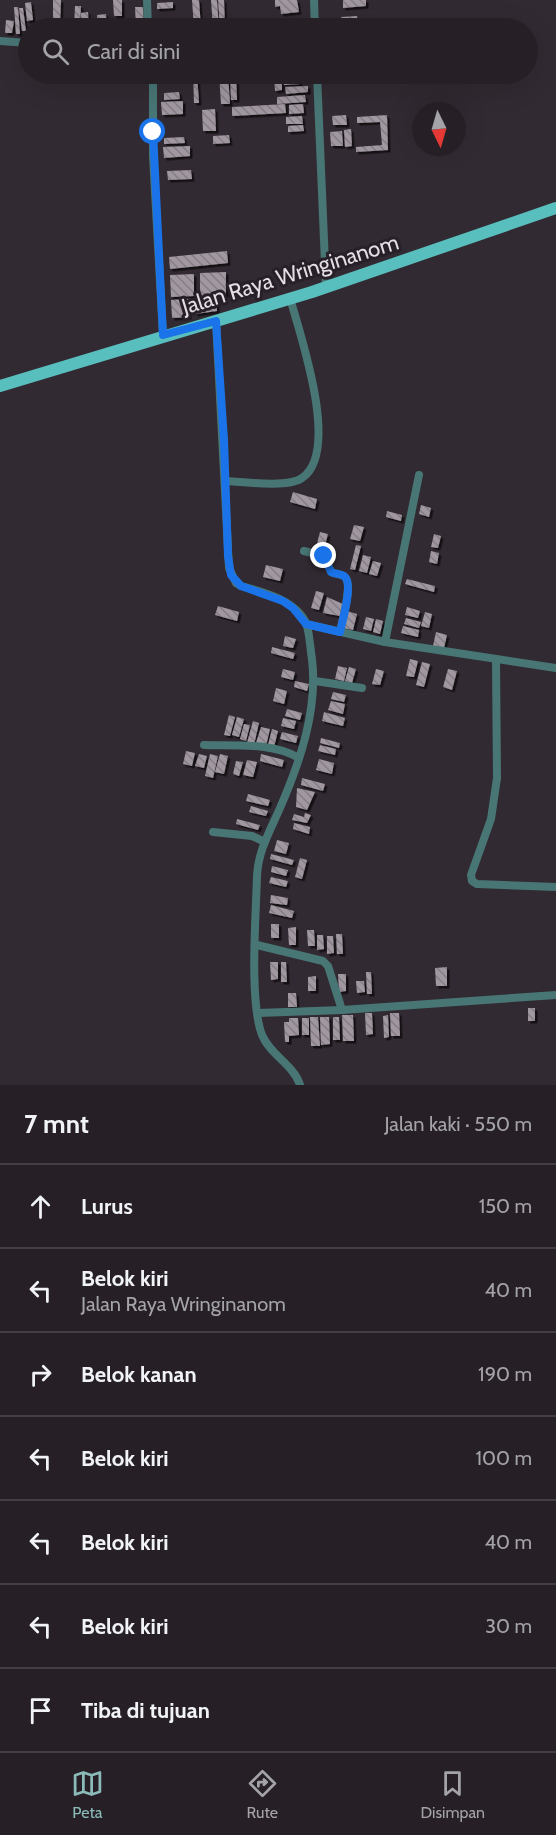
<!DOCTYPE html>
<html lang="id">
<meta charset="utf-8">
<style>
:root{--surface:#262026;--page:#322d32;--text:#f1f3f6;--muted:#a4a3a7;--line:#423e43;--accent:#8bbbb9}
body{margin:0;font-family:Cabin,sans-serif;background:var(--page);color:var(--text)}
.compass{position:absolute;left:412px;top:102px;width:54px;height:54px;border-radius:50%;background:var(--surface);box-shadow:0 6px 24px #0002;rotate:175deg}
.stop{position:absolute;width:18px;height:18px;margin:-14px;border:4px solid #1a73e8;border-radius:50%;background:#fff}
.stop.end{background:#1a73e8;border-color:#fff;box-shadow:0 2px 6px #0008}
.list{margin:0;padding:0;list-style:none}
h2{display:flex;justify-content:space-between;align-items:center;height:78px;margin:0;padding:0 24px;font-size:26px}
h2 small{font-size:20px;font-weight:400;color:var(--muted)}
.list li{display:grid;grid-template-columns:39px 1fr auto;gap:18px;align-items:center;box-sizing:border-box;height:84px;padding:0 24px;border-top:2px solid var(--line)}
.list b{display:block;font-size:22px;white-space:nowrap}
.list p{margin:0;font-size:20px;white-space:nowrap;color:var(--muted)}
.list em{font-size:20px;font-style:normal;color:var(--muted)}
.icon{flex:none;width:33px;height:33px;fill:none;stroke:currentColor;stroke-width:2;stroke-linecap:round;stroke-linejoin:round}
.map{position:relative;flex:none;width:556px;height:1085px;overflow:hidden}
.search{position:absolute;background:var(--surface);box-shadow:0 6px 24px #0002;left:18px;right:18px;top:18px;height:66px;display:flex;align-items:center;gap:15px;box-sizing:border-box;padding:0 21px;border-radius:33px;color:var(--muted);font-size:22px}
.sheet{height:666px;background:var(--surface)}
nav{display:flex;justify-content:space-around;align-items:center;box-sizing:border-box;height:84px;border-top:2px solid var(--line);background:var(--surface);font-size:16px;color:var(--muted)}
nav a{display:grid;justify-items:center;gap:3px}
nav .on{color:var(--accent)}
.map>svg:first-child{display:block}
.building{fill:url(#building-back-hatch);filter:url(#shadow)}
.lines{fill:none;stroke-linecap:round;stroke-linejoin:round}
.street{stroke:#487675;stroke-width:8}
.primary{stroke:#59bfbe;stroke-width:12}
.route{stroke:#1a73e8;stroke-width:8}
.labels{text-anchor:middle;stroke-width:6;stroke-linejoin:round;paint-order:stroke}
.street-label{font-size:22px;fill:#e4dfe4;stroke:#282028}
</style>
<div class="map">
<svg width="556" height="1085" viewBox="0 0 556 1085">
<defs>
<pattern id="building-back-hatch" width="6" height="6" patternUnits="userSpaceOnUse" patternTransform="scale(1.5)"><rect width="6" height="6" fill="#a197a1"/><path d="M-1 5l2 2M0 0l6 6M5-1l2 2" fill="none" stroke="#857e85"/></pattern>
<filter id="shadow"><feDropShadow dx="2.5" dy="2.5" stdDeviation="0" flood-color="#0009"/></filter>
</defs>
<rect width="100%" height="100%" fill="#322a32"/>
<g class="building">
<polygon points="53,0 61,0 60,28 53,28"/>
<polygon points="113,0 122,0 122,16 114,16"/>
<polygon points="192,0 199,0 201,28 194,28"/>
<polygon points="211,0 217,0 219,28 213,28"/>
<polygon points="218,0 224,0 225,27 237,26 237,28 220,28"/>
<polygon points="275,0 297,0 299,12 281,14 280,6 275,7"/>
<polygon points="343,0 366,0 366,6 343,8"/>
<polygon points="31,2 33,20 27,21 25,3"/>
<polygon points="173,2 173,8 157,9 157,3"/>
<polygon points="75,6 81,6 80,28 74,28"/>
<polygon points="14,7 18,7 20,34 16,34"/>
<polygon points="135,7 143,7 144,28 136,28"/>
<polygon points="19,8 23,8 26,31 22,31"/>
<polygon points="88,12 89,28 82,28 81,13"/>
<polygon points="106,14 107,28 97,28 97,15"/>
<polygon points="357,16 358,22 342,23 341,17"/>
<polygon points="6,20 14,21 12,33 5,33"/>
<polygon points="256,21 256,28 241,28 241,22"/>
<polygon points="300,21 301,28 278,28 278,22"/>
<polygon points="193,74 197,74 199,103 194,103"/>
<polygon points="219,74 228,74 230,104 221,104"/>
<polygon points="230,74 236,74 237,100 231,100"/>
<polygon points="274,78 282,78 282,90 275,91"/>
<polygon points="300,78 300,84 284,85 283,79"/>
<polygon points="308,86 308,92 286,94 285,87"/>
<polygon points="179,92 180,99 164,100 164,93"/>
<polygon points="305,95 306,102 277,104 277,97"/>
<polygon points="183,101 183,114 162,115 161,102"/>
<polygon points="285,104 286,113 232,116 232,107"/>
<polygon points="303,104 304,113 289,114 289,105"/>
<polygon points="215,109 216,131 203,131 202,110"/>
<polygon points="346,115 347,125 333,125 332,116"/>
<polygon points="387,115 388,150 356,152 356,147 382,145 380,122 357,123 357,117"/>
<polygon points="302,116 303,124 286,124 286,117"/>
<polygon points="303,125 304,131 288,132 288,126"/>
<polygon points="351,129 352,146 345,147 344,130"/>
<polygon points="342,131 343,146 331,146 330,132"/>
<polygon points="229,135 230,143 213,144 213,136"/>
<polygon points="184,137 185,143 164,144 164,138"/>
<polygon points="190,146 190,156 164,158 163,147"/>
<polygon points="191,170 192,179 168,180 167,171"/>
<polygon points="227,251 228,263 170,269 169,257"/>
<polygon points="226,272 226,295 200,296 200,273"/>
<polygon points="194,274 194,296 171,297 170,275"/>
<polygon points="217,297 217,311 195,314 195,311 189,312 189,317 172,318 171,300"/>
<polygon points="293,492 317,499 315,509 290,502"/>
<polygon points="421,505 431,508 429,517 419,514"/>
<polygon points="387,511 402,515 401,521 386,517"/>
<polygon points="354,525 364,527 360,541 350,539"/>
<polygon points="320,532 328,534 324,549 316,547"/>
<polygon points="434,534 441,536 438,548 431,547"/>
<polygon points="356,545 361,546 355,570 350,569"/>
<polygon points="431,551 439,553 437,564 429,562"/>
<polygon points="363,555 371,557 367,573 359,571"/>
<polygon points="373,561 381,563 377,576 369,574"/>
<polygon points="266,565 283,569 280,581 263,577"/>
<polygon points="407,579 435,586 434,592 405,584"/>
<polygon points="316,591 324,593 319,610 311,608"/>
<polygon points="327,597 343,604 340,616 323,613"/>
<polygon points="218,606 239,612 237,621 215,615"/>
<polygon points="407,607 420,611 418,618 405,615"/>
<polygon points="347,611 357,614 353,630 343,628"/>
<polygon points="425,612 432,614 429,628 421,626"/>
<polygon points="366,617 374,619 371,631 363,629"/>
<polygon points="406,618 421,622 419,628 404,624"/>
<polygon points="376,619 383,621 380,634 373,632"/>
<polygon points="403,626 419,630 418,637 401,633"/>
<polygon points="436,632 447,635 444,648 433,646"/>
<polygon points="285,636 296,639 293,648 283,646"/>
<polygon points="272,647 295,653 293,659 271,653"/>
<polygon points="410,659 418,661 414,677 406,676"/>
<polygon points="422,662 430,664 424,687 416,685"/>
<polygon points="338,666 347,668 344,681 335,679"/>
<polygon points="349,667 356,669 352,683 345,681"/>
<polygon points="283,669 295,672 293,680 281,677"/>
<polygon points="376,669 384,671 380,685 372,684"/>
<polygon points="448,669 457,671 452,690 443,687"/>
<polygon points="295,681 309,684 307,691 294,687"/>
<polygon points="276,688 287,691 284,704 273,701"/>
<polygon points="333,692 346,695 344,702 331,699"/>
<polygon points="331,701 345,704 343,714 328,710"/>
<polygon points="287,709 302,713 300,720 285,716"/>
<polygon points="324,712 345,718 343,726 322,721"/>
<polygon points="229,715 235,717 230,736 224,735"/>
<polygon points="237,717 244,719 239,737 232,735"/>
<polygon points="283,718 296,721 294,729 281,726"/>
<polygon points="253,721 259,723 254,745 247,743"/>
<polygon points="244,724 250,725 246,741 240,739"/>
<polygon points="261,727 270,729 266,746 256,743"/>
<polygon points="272,729 278,731 274,747 268,745"/>
<polygon points="282,732 298,736 296,743 280,739"/>
<polygon points="321,738 340,743 339,748 320,743"/>
<polygon points="320,745 336,749 335,755 318,751"/>
<polygon points="186,751 195,753 192,766 183,764"/>
<polygon points="199,754 207,756 204,768 195,766"/>
<polygon points="210,754 218,756 213,778 205,776"/>
<polygon points="220,754 228,756 224,774 215,772"/>
<polygon points="261,754 284,760 282,767 260,761"/>
<polygon points="319,759 334,763 332,774 316,770"/>
<polygon points="247,760 257,762 253,777 243,775"/>
<polygon points="236,761 243,762 239,776 233,774"/>
<polygon points="302,778 325,784 323,791 301,785"/>
<polygon points="297,788 315,792 307,810 296,807"/>
<polygon points="248,794 270,800 268,806 246,801"/>
<polygon points="251,806 268,811 266,816 249,812"/>
<polygon points="305,813 311,815 307,823 292,820 294,814 304,817"/>
<polygon points="237,819 260,825 258,830 236,824"/>
<polygon points="294,823 310,827 309,834 293,829"/>
<polygon points="277,840 289,843 286,854 274,851"/>
<polygon points="271,854 294,860 292,865 270,859"/>
<polygon points="300,858 307,860 302,879 295,877"/>
<polygon points="272,866 288,870 286,876 271,872"/>
<polygon points="271,877 288,881 286,887 269,883"/>
<polygon points="271,895 288,898 287,905 270,903"/>
<polygon points="271,905 294,911 292,918 269,913"/>
<rect x="271" y="924" width="8" height="14"/>
<polygon points="296,927 296,945 289,945 288,928"/>
<polygon points="307,930 314,930 315,946 308,946"/>
<polygon points="336,934 342,934 343,954 337,954"/>
<polygon points="317,935 323,935 324,949 317,950"/>
<polygon points="327,936 333,936 334,953 327,954"/>
<polygon points="270,962 278,962 278,979 271,980"/>
<polygon points="281,962 286,962 287,982 281,982"/>
<polygon points="447,967 447,986 436,986 435,968"/>
<polygon points="366,972 371,972 372,994 367,994"/>
<polygon points="338,974 346,974 346,991 339,992"/>
<polygon points="316,976 316,991 308,991 308,977"/>
<polygon points="356,981 364,981 365,992 357,993"/>
<polygon points="288,993 296,993 297,1007 288,1007"/>
<rect x="528" y="1008" width="7" height="13"/>
<polygon points="365,1013 372,1013 373,1034 366,1035"/>
<polygon points="390,1013 399,1013 400,1036 391,1036"/>
<polygon points="342,1015 353,1015 354,1041 343,1041"/>
<polygon points="388,1015 389,1037 384,1038 383,1016"/>
<polygon points="310,1017 318,1017 320,1046 311,1046"/>
<polygon points="320,1017 329,1017 330,1044 321,1045"/>
<polygon points="333,1017 339,1017 340,1040 333,1040"/>
<polygon points="289,1018 298,1018 299,1035 289,1036 289,1042 285,1042 284,1022 289,1022"/>
<rect x="302" y="1018" width="7" height="17"/>
</g>
<g class="lines">
<g class="street">
<polyline points="147,0 148,28"/>
<polyline points="314,0 315,28"/>
<polyline points="0,41 28,43"/>
<polyline points="153,74 153,156 163,335"/>
<polyline points="317,74 326,287"/>
<path d="M216,321L229,568L236,583L241,586C263,592 295,600 306,623C310,634 310,648 312,659C318,710 300,762 280,808C270,831 258,851 257,876C256,915 249,1001 262,1035C270,1055 294,1065 300,1085"/>
<path d="M226,481C243,482 289,488 302,478C341,452 300,334 290,298"/>
<path d="M304,551L324,556L331,572C334,574 342,574 345,577C353,584 342,621 340,632"/>
<polyline points="306,624 385,642 556,668"/>
<polyline points="385,642 419,475"/>
<polyline points="496,660 497,778 491,819 471,875 472,881 477,884 556,887"/>
<polyline points="315,681 362,688"/>
<path d="M204,745C234,746 272,742 299,758"/>
<polyline points="213,832 252,836 265,842"/>
<polyline points="257,945 323,961 328,966 342,1010"/>
<polyline points="258,1013 342,1010 556,995"/>
</g>
<polyline class="primary" points="0,386 312,292 556,208"/>
</g>
<g class="lines">
<path class="route" d="M153,132L163,335L216,321L224,440L228,556L231,575L241,586L283,601L293,608L306,624L340,632C342,622 354,583 344,576C341,574 335,574 331,572L324,556"/>
</g>
<g class="labels">
<g class="street-label">
<text transform="translate(290 274) rotate(-17)" y="8">Jalan Raya Wringinanom</text>
</g>
</g>
</svg>
<svg class="compass" viewBox="-18 -18 36 36"><path d="M0-13l5 13h-10z" fill="#e53935"/><path d="M0 13l5-13h-10z" fill="#a4a3a7"/></svg>
<div class="stop" style="left:153px;top:132px"></div>
<div class="stop end" style="left:324px;top:556px"></div>
<div class="search"><svg class="icon" aria-label="search" viewBox="0 0 24 24"><circle cx="10" cy="10" r="6"/><path d="M15 15l6 6"/></svg>Cari di sini</div>
</div>
<section class="sheet">
<h2>7 mnt<small>Jalan kaki · 550 m</small></h2>
<ul class="list">
<li><svg class="icon" aria-label="ahead" viewBox="0 0 24 24"><path d="M12 20V5M6 11l6-6 6 6"/></svg><div><b>Lurus</b></div><em>150 m</em></li>
<li><svg class="icon" aria-label="left" viewBox="0 0 24 24"><path d="M17 20v-9H6M10 6l-5 5 5 5"/></svg><div><b>Belok kiri</b><p>Jalan Raya Wringinanom</p></div><em>40 m</em></li>
<li><svg class="icon" aria-label="right" viewBox="0 0 24 24"><path d="M7 20v-9h11M14 6l5 5-5 5"/></svg><div><b>Belok kanan</b></div><em>190 m</em></li>
<li><svg class="icon" aria-label="left" viewBox="0 0 24 24"><path d="M17 20v-9H6M10 6l-5 5 5 5"/></svg><div><b>Belok kiri</b></div><em>100 m</em></li>
<li><svg class="icon" aria-label="left" viewBox="0 0 24 24"><path d="M17 20v-9H6M10 6l-5 5 5 5"/></svg><div><b>Belok kiri</b></div><em>40 m</em></li>
<li><svg class="icon" aria-label="left" viewBox="0 0 24 24"><path d="M17 20v-9H6M10 6l-5 5 5 5"/></svg><div><b>Belok kiri</b></div><em>30 m</em></li>
<li><svg class="icon" aria-label="arrive" viewBox="0 0 24 24"><path d="M6 21V4h12l-3 4 3 4H6"/></svg><div><b>Tiba di tujuan</b></div></li>
</ul>
</section>
<nav>
<a class="on"><svg class="icon" aria-label="map" viewBox="0 0 24 24"><path d="M3 6l6-2 6 2 6-2v14l-6 2-6-2-6 2zM9 4v14M15 6v14"/></svg>Peta</a>
<a><svg class="icon" aria-label="directions" viewBox="0 0 24 24"><path d="M12 3l9 9-9 9-9-9zM9 14v-3h6M13 9l2 2-2 2"/></svg>Rute</a>
<a><svg class="icon" aria-label="saved" viewBox="0 0 24 24"><path d="M7 4h10v16l-5-4-5 4z"/></svg>Disimpan</a>
</nav>
